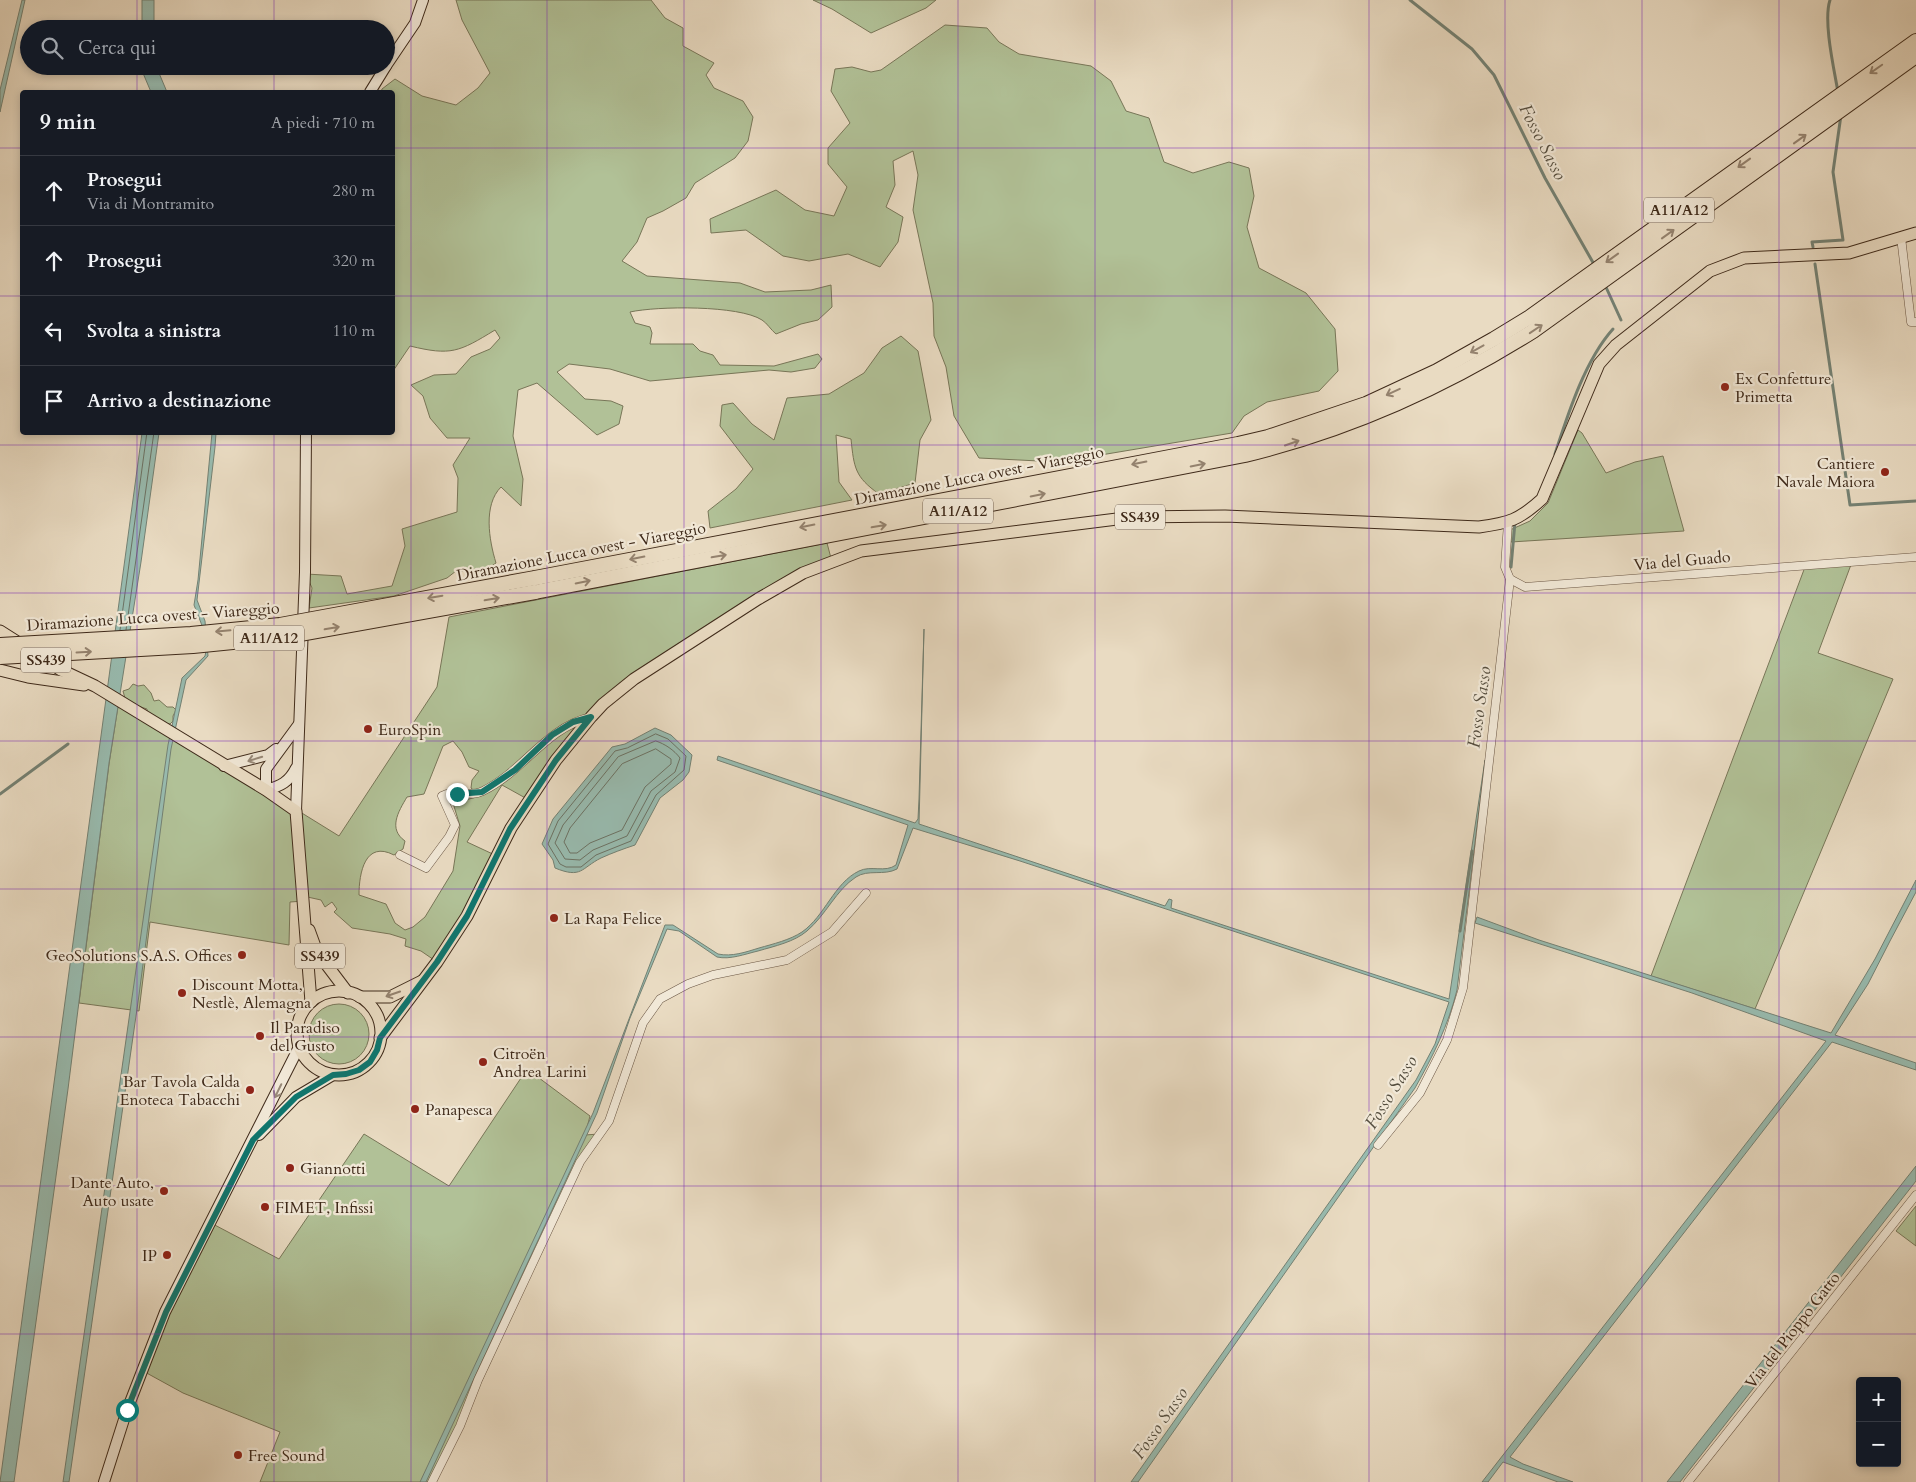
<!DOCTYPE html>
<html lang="it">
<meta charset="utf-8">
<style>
:root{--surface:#171b24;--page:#20242c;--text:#f1f3f6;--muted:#9ea1a6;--line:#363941}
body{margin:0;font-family:Cardo,serif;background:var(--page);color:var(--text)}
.controls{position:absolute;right:15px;bottom:15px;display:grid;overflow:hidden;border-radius:5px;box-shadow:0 2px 8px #0003}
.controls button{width:45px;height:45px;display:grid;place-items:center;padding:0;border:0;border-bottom:1px solid var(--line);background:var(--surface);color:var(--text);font:25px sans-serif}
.stop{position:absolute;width:15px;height:15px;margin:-11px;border:4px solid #0f766e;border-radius:50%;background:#fff}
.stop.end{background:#0f766e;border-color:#fff;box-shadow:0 1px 5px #0008}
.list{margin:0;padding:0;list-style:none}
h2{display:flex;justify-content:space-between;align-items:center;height:65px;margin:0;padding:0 20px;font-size:21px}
h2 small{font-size:16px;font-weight:400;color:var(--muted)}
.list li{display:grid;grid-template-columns:32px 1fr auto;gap:15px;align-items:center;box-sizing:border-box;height:70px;padding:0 20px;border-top:1px solid var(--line)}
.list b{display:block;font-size:19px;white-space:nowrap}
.list p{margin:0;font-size:16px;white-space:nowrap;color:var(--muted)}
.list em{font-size:16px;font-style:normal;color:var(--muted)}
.icon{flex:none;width:28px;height:28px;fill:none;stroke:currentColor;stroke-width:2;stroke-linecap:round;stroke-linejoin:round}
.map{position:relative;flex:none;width:1916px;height:1482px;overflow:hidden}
.search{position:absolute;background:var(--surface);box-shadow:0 2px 8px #0003;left:20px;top:20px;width:375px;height:55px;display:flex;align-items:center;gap:12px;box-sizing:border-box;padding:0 18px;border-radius:28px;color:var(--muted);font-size:19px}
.panel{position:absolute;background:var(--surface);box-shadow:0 2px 8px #0003;left:20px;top:90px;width:375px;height:345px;border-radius:5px}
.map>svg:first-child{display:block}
.green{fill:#b1c197;stroke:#787658;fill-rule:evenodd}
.water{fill:#98bbaf;stroke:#748173}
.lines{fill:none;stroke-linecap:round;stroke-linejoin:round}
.shore{stroke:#6c7264;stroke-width:1}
.stream{stroke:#748173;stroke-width:3}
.street-casing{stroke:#6a5644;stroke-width:9}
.secondary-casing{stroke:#3f2a1a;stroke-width:12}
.primary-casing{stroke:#3f2a1a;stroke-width:13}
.highway-casing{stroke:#3f2a1a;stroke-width:16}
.street{stroke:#f1e8d7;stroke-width:8}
.secondary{stroke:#f1e8d7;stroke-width:10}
.primary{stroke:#e9dbc2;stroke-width:11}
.highway{stroke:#e9dbc2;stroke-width:14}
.highway-bridge-casing{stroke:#3f2a1a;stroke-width:16;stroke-linecap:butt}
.highway-bridge{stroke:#e9dbc2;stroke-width:14}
.oneway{stroke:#94826e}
.oneway2{stroke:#988978}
.route{stroke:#0f766e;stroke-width:6}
.grid{fill:none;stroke:#7b2cbf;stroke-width:1;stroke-opacity:0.55}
.poi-dot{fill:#8f2418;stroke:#f1e8d7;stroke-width:2}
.labels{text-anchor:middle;stroke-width:4.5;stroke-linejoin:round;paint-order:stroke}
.shield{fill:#f1e8d7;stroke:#746353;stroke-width:1}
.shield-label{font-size:15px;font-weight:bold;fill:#3f2a1a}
.poi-label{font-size:16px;fill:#3f2a1a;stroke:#f1e8d7;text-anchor:start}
.street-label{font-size:16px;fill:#3f2a1a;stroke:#f1e8d7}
.water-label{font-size:18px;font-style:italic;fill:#554e3f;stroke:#f1e8d7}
</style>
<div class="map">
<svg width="1916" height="1482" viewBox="0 0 1916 1482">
<rect width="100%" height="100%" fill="#e9dbc2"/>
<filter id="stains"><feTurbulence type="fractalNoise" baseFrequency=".004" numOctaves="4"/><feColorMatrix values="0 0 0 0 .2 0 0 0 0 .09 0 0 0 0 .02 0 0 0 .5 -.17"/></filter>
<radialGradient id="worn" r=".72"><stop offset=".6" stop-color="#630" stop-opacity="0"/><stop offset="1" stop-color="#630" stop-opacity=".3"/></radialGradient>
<g class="green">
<path d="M456,0H651L665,18L683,28V46L714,63L706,75L714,88L743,101L753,117L748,141L735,158L695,183L686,198L663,211L647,218L637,242L622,261L647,276L740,283L765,292L811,290L831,285L832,307L818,320L801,324L776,334C771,330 767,323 762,320C739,305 657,306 630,312L635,323L650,327L652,333L650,344H693L700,351L713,355L720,365L774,366L818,354L822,359L815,368L791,372L769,370L650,381L610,369L569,364L557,372L585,399L611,401L623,406L619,424L597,435L537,383L518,390L513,436L523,479L521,506L501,487C483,505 489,540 496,563L484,571H456L447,578L394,596L309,608L312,588L306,574L341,576L347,594L392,586L405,546L402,529L457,512L458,478L453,465L470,438H447L430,418L423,396L411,385L434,375L456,374L471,357L490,349L500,338L495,330C459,352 451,356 410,346L393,371L392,92H381L382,89L395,79L422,96L456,105L478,88L490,73L462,20Z"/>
<polygon points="813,0 936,0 926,8 871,33 832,9"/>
<polygon points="945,25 987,28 999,42 1019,54 1091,66 1111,81 1126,111 1149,118 1164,162 1193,173 1229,162 1249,168 1254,196 1247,227 1259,268 1306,293 1335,329 1338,371 1319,391 1267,402 1244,416 1232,433 1059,462 979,458 954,416 946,367 934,336 933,303 913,210 918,175 913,151 893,161 895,185 886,207 903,217 898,242 880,267 848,254 809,261 783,256 746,230 711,233 710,219 776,190 805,210 834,216 847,187 828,164 828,148 850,123 831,91 835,69 852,67 871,72 881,70"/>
<path d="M901,336L918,351L931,420L920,440L915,483L879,494C855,477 854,468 851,439L836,435L839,482L852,500L710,528L708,511L736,489L753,469L720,426L722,405L733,403L752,424L774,440L787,398L829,394L864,373L882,348Z"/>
<polygon points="1578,430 1582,433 1606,473 1635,462 1663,456 1684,531 1511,542 1510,530 1530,521 1548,503"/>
<path d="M827,543L832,562L803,573L603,704L529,800L502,785L467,842L497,856L437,962L421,951L405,946L406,939L390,934L352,928L334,912L337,909L332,902L325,907L321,900L303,896L304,901L290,902L289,945L150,922L139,1011L79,1003L109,764L119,700L339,836L437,687L449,617ZM453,741L462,752L469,767L479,771L472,780L471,788L481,796L453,803L460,826L453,871L425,917L413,927L405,930L395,923L386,904L359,895C359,873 365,840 394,855L403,849L405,841C388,829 398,812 407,797L424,794L443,746Z"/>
<polygon points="1852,562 1818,653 1893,679 1755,1009 1651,976 1805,567"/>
<polygon points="133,684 138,686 144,685 151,693 154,701 159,700 167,707 173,707 176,710 173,716 173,721 170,724 164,723 147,712 147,709 126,702 123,691 129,689"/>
<circle cx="339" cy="1034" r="30"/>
<polygon points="527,1069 590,1116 585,1135 599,1134 580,1163 436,1482 260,1482 280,1432 183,1393 143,1371 211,1223 279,1259 364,1134 449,1186"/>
<polygon points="1916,1206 1916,1246 1896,1231"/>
</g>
<g class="water">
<polygon points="22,0 25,0 0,112 0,90"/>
<rect x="142" y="0" width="12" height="29"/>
<polygon points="140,66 156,66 167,92 151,92"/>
<polygon points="142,433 159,433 141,562 109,763 68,1089 14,1482 0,1482"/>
<polygon points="212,433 216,433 215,447 197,600 205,621 208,656 186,680 171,749 139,995 69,1482 63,1482 168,745 182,678 205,656 206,651 203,628 194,605 198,580"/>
<path d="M924,629L919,824L1165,906L1169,899L1172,900L1171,908L1449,999L1485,760L1457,990C1448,1026 1433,1056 1415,1088L1138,1482H1131L1416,1080L1435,1044L1449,1002L1020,861L913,828L897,869C884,876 868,869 856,877C836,890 826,915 807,931C794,942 775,946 758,951C745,954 730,960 717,957L679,931L667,929L630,1018L597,1113L426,1482H420L593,1113L665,925H673L718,954C732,957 746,952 759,948C773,944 790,940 802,932C825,916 834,883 859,871C871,865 885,873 896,865L908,825L717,760L718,756L915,823L918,819L919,799Z"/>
<path d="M655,728L671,735L692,755L689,772L683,780L660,798L635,845C623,849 612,853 601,858C581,868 582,879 555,868L553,860L542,844L553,819L612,747L625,744Z"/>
<polygon points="1916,880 1916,892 1890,941 1868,984 1835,1035 1916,1063 1916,1070 1832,1042 1510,1457 1523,1464 1573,1482 1558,1482 1503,1462 1488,1482 1482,1482 1826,1041 1692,993 1475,923 1477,917 1539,940 1831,1033 1875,959"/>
<polygon points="1916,1166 1916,1181 1680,1482 1667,1482"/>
</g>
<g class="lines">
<g class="shore">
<polyline points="120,630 147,432"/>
<polyline points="126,630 154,432"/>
<polygon points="656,734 668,739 686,756 684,770 656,795 631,841 596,855 581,867 566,867 560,864 548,844 558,821 615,751 627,748"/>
<path d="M656,741C665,744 674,750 680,758L675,772L651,791L627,836L593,850L580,860L565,859L555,843L563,825L618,757Z"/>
<polygon points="656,749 671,759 671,764 645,787 622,830 590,843 577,853 570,853 564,842 570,828 622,764"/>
</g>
<g class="stream">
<polyline points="1410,0 1472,49 1494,75 1545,178 1595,266"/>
<path d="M1830,0C1823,21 1834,69 1838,92"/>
<polyline points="1813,247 1812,242 1843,240 1833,172 1841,115"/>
<polyline points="1815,264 1850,505 1916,501"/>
<polyline points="1605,285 1621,320"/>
<path d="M1555,454C1568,414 1585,360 1613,329"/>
<polyline points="1511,567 1515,522"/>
<polyline points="0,794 68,744"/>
<polyline points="1460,931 1472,851"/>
</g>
<g class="street-casing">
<g id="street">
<polyline points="1901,237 1911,322 1916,322"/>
<polyline points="1508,523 1505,567 1510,579 1525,587 1916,557"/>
<path d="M400,855L426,868L449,837L455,825L442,796C454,789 470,798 483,791C524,771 545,728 591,717"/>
<polyline points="1378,1145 1420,1093 1447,1040 1463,988 1510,579"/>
<polyline points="432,1482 460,1426 478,1380 580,1162 609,1121 643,1023 660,999 688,984 713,975 787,960 832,932 866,893"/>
<polyline points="1688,1482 1916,1195"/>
</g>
</g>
<g class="secondary-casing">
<g id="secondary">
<polyline points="386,66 415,23 423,0"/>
<polyline points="370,92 386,66"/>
<polyline points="224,766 268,755 276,749"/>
<path d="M296,768C289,782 281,786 266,790V769L299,724"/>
<polyline points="296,811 305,572 306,432"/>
<polyline points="259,1135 296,1097 333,1075"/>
<polyline points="104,1482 127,1410 165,1312 299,1047"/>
</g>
</g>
<g class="primary-casing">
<g id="primary">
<polyline points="0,631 22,645"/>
<polyline points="36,654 61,670 95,686 266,790 296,811 311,1002"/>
<polyline points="0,670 28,677 84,685"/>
<polyline points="309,930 317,952 348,993"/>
<circle cx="339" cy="1033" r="42"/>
<polyline points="360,997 390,997 422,981"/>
<path d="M380,1038L437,962L467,916L511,828L556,760L591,717L603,704L634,679L758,599L803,573L861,551L1133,517L1225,516L1479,527C1509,523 1519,520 1542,499L1599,364L1616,345L1710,271L1744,258L1849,253L1916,233"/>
</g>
</g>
<g class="highway-casing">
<g id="highway">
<polyline points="535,578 1238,444 1268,437 1366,404 1437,371 1494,339 1530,317 1916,41"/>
<path d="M535,592L1245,455C1348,430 1444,387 1533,331L1916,56"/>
</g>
</g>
<use href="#street" class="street"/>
<use href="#secondary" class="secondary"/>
<use href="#primary" class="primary"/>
<use href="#highway" class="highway"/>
<g class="highway-bridge-casing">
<g id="highway-bridge">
<polyline points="0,645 191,634 280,625 535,578"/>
<polyline points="0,657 193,646 283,637 535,592"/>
</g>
</g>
<use href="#highway-bridge" class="highway-bridge"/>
</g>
<defs><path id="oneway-shaft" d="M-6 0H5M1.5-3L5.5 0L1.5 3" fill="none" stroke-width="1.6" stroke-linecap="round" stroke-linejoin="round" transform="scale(1.25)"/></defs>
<g class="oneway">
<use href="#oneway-shaft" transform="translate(1876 69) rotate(145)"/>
<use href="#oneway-shaft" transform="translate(1800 139) rotate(-36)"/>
<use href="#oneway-shaft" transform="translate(1744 163) rotate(144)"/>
<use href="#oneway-shaft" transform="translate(1668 234) rotate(-36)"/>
<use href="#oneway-shaft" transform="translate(1612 258) rotate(144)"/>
<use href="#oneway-shaft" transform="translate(1536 329) rotate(-34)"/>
<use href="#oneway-shaft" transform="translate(1477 349) rotate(151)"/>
<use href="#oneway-shaft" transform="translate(1393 392) rotate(155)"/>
<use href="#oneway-shaft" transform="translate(1292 443) rotate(-19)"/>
<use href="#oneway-shaft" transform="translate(1139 463) rotate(169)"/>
<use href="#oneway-shaft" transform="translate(1198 465) rotate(-11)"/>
<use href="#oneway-shaft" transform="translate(1038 495) rotate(-11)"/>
<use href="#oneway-shaft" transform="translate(807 526) rotate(169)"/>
<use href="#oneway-shaft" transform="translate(879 526) rotate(-10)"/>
<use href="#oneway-shaft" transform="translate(719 556) rotate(-10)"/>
<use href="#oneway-shaft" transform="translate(637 558) rotate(169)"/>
<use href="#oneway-shaft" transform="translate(583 582) rotate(-11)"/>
<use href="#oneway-shaft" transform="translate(435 597) rotate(170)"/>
<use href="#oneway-shaft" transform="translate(492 599) rotate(-10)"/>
<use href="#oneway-shaft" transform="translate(332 628) rotate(-10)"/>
<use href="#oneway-shaft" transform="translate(223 631) rotate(175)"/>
<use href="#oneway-shaft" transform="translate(84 652) rotate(-3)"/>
<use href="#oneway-shaft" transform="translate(393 994) rotate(161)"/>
</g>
<g class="oneway2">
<use href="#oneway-shaft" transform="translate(255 759) rotate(163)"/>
<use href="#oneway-shaft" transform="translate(278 1091) rotate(116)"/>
</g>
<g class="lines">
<polyline class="route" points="127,1410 166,1312 253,1140 296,1097 333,1075 346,1074 359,1070 370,1062 377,1050 380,1038 437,962 467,916 510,829 556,760 591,717 573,722 552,735 515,770 482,792 457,794"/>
</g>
<path class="grid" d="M137,0V29M274,0V29M411,0V1482M547,0V1482M684,0V1482M821,0V1482M958,0V1482M1095,0V1482M1232,0V1482M1369,0V1482M1505,0V1482M1642,0V1482M1779,0V1482M137,66V92M274,66V92M0,148H22M392,148H1916M0,296H22M392,296H1916M137,432V1482M274,432V1482M0,445H1916M0,593H1916M0,741H1916M0,889H1916M0,1037H1916M0,1186H1916M0,1334H1916"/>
<g class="poi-dot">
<circle cx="1725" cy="387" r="5"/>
<circle cx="1885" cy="472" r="5"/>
<circle cx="368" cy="729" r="5"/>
<circle cx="554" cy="918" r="5"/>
<circle cx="242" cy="955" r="5"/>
<circle cx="182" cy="993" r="5"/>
<circle cx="260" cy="1036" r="5"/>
<circle cx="483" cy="1062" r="5"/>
<circle cx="250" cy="1090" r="5"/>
<circle cx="415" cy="1109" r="5"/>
<circle cx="290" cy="1168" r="5"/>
<circle cx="164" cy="1191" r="5"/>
<circle cx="265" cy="1207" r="5"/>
<circle cx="167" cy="1255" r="5"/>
<circle cx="238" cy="1455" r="5"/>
</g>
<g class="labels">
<g class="shield">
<rect x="1644" y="197.5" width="70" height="25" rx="4"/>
<rect x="923" y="498.5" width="70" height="25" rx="4"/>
<rect x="1115" y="504.5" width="50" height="25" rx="4"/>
<rect x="234" y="625.5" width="70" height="25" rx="4"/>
<rect x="21" y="647.5" width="50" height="25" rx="4"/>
<rect x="295" y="943.5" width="50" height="25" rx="4"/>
</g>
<g class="shield-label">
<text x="1679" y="215">A11/A12</text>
<text x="958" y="516">A11/A12</text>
<text x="1140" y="522">SS439</text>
<text x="269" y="643">A11/A12</text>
<text x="46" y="665">SS439</text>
<text x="320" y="961">SS439</text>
</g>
<g class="poi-label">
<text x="1735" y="384">Ex Confetture<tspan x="1735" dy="18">Primetta</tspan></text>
<text x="1875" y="469" text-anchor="end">Cantiere<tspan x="1875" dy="18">Navale Maiora</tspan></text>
<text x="378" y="735">EuroSpin</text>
<text x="564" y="924">La Rapa Felice</text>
<text x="232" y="961" text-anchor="end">GeoSolutions S.A.S. Offices</text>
<text x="192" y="990">Discount Motta,<tspan x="192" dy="18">Nestlè, Alemagna</tspan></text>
<text x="270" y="1033">Il Paradiso<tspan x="270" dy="18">del Gusto</tspan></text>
<text x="493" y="1059">Citroën<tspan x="493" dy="18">Andrea Larini</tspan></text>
<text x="240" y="1087" text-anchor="end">Bar Tavola Calda<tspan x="240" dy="18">Enoteca Tabacchi</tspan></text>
<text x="425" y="1115">Panapesca</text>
<text x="300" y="1174">Giannotti</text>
<text x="154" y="1188" text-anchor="end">Dante Auto,<tspan x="154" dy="18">Auto usate</tspan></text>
<text x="275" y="1213">FIMET, Infissi</text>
<text x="157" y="1261" text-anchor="end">IP</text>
<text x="248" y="1461">Free Sound</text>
</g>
<g class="street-label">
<text transform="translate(979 475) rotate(-11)" y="6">Diramazione Lucca ovest - Viareggio</text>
<text transform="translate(581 551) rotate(-11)" y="6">Diramazione Lucca ovest - Viareggio</text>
<text transform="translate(1682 560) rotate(-5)" y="6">Via del Guado</text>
<text transform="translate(153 616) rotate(-4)" y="6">Diramazione Lucca ovest - Viareggio</text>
<text transform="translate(1792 1330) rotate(-52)" y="6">Via del Pioppo Gatto</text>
</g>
<g class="water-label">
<text transform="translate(1543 142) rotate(63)" y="6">Fosso Sasso</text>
<text transform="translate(1479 707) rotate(-82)" y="6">Fosso Sasso</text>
<text transform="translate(1391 1092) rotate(-58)" y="6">Fosso Sasso</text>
<text transform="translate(1160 1423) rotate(-55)" y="6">Fosso Sasso</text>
</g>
</g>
<rect width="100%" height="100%" filter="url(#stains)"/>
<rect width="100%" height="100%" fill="url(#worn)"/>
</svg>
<div class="controls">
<button>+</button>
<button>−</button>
</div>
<div class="stop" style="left:127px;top:1410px"></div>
<div class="stop end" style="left:457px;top:794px"></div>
<div class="search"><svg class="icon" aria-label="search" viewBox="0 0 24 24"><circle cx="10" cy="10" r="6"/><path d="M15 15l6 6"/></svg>Cerca qui</div>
<section class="panel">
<h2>9 min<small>A piedi · 710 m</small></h2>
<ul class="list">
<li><svg class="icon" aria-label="ahead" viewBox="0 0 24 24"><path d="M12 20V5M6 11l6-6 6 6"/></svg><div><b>Prosegui</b><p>Via di Montramito</p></div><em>280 m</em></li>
<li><svg class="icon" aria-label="ahead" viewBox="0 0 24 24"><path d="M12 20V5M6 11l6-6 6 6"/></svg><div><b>Prosegui</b></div><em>320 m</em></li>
<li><svg class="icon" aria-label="left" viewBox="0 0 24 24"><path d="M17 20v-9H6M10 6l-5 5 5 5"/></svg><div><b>Svolta a sinistra</b></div><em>110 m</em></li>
<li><svg class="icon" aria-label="arrive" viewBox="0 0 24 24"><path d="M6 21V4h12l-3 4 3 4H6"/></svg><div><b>Arrivo a destinazione</b></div></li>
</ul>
</section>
</div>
